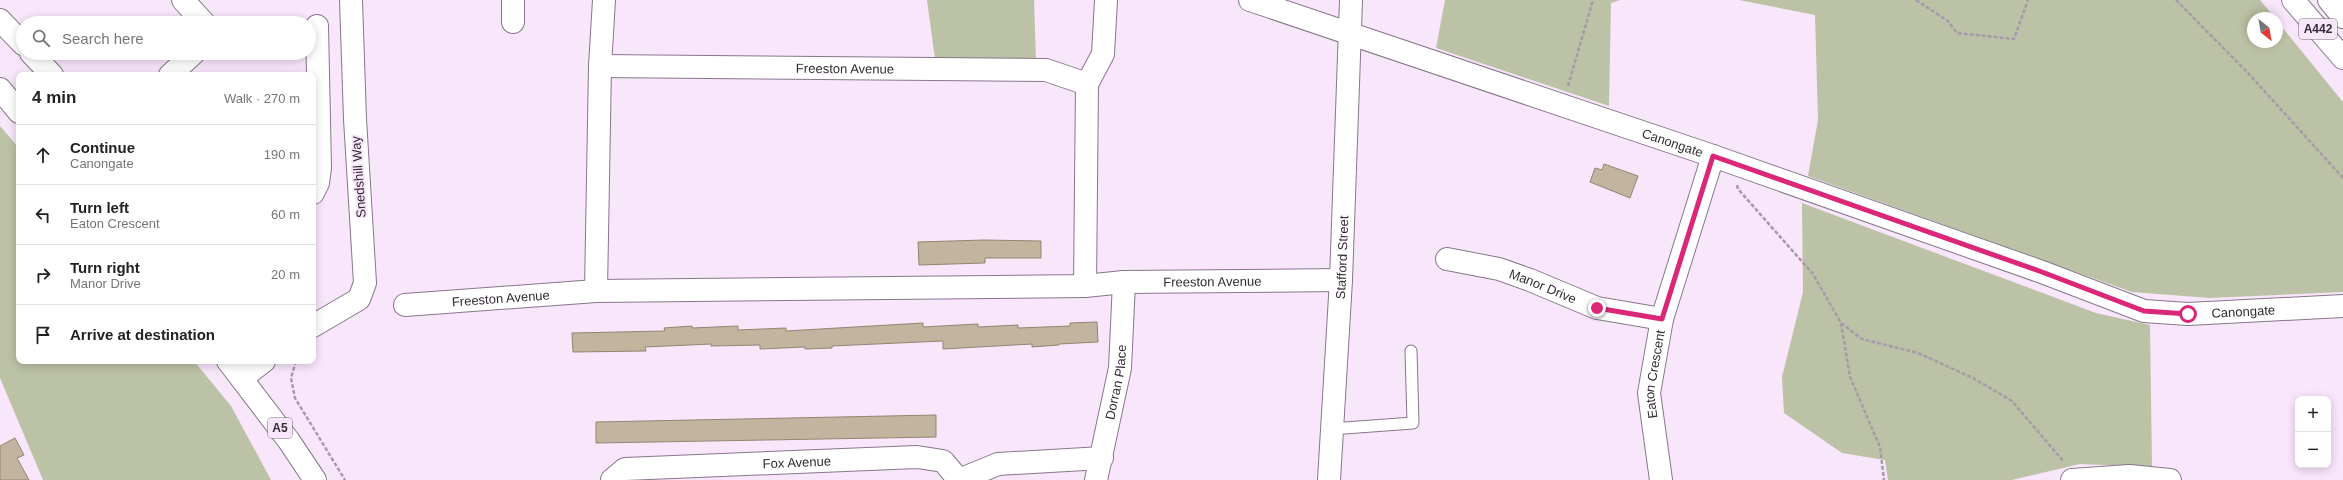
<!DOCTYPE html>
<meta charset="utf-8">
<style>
:root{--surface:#fff;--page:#f6f6f6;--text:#222;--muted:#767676;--line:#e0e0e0}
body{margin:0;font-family:Helvetica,sans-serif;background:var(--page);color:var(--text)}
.controls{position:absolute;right:12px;bottom:12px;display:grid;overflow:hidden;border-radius:8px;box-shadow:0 2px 10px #0003}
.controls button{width:36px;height:36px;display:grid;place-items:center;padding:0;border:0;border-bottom:1px solid var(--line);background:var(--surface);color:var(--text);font:20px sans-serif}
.compass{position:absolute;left:2247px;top:12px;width:36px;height:36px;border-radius:50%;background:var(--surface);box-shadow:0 2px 10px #0003;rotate:149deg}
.stop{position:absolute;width:12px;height:12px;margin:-9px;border:3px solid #db2777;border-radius:50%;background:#fff}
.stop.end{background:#db2777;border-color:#fff;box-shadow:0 1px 4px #0008}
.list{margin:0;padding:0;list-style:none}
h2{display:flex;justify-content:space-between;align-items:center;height:52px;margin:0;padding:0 16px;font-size:17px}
h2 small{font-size:13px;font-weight:400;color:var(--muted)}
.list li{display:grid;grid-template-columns:26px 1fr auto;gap:12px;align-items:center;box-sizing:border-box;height:60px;padding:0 16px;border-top:1px solid var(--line)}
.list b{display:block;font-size:15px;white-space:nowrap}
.list p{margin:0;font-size:13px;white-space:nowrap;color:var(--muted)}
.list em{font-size:13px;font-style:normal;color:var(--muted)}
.icon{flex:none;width:22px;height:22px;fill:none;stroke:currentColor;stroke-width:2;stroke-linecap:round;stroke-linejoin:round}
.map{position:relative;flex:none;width:2343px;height:480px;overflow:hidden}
.search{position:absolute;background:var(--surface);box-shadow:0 2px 10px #0003;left:16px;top:16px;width:300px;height:44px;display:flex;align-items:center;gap:10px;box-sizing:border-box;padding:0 14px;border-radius:22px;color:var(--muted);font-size:15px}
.panel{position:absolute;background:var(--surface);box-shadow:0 2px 10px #0003;left:16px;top:72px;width:300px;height:292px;border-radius:8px}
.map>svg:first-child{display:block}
.green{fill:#bcc2a5}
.building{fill:#c2b49f;stroke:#938571}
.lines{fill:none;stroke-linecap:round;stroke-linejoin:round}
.lane-casing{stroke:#87778a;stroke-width:13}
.street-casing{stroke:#87778a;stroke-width:24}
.secondary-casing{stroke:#87778a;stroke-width:24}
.primary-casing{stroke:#87778a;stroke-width:24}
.highway-casing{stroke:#87778a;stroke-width:24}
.path{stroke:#a79aa9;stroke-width:2.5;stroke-dasharray:4 2;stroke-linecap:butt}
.lane{stroke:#fff;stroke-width:11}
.street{stroke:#fff;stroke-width:22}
.secondary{stroke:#fff;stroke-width:22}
.primary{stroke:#fff;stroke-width:22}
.highway{stroke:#fff;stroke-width:22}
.route{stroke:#db2777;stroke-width:5}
.labels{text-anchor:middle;stroke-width:4;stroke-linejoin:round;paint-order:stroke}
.shield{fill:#f8e6fb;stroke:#6e6470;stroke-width:1}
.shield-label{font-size:12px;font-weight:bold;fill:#332c34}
.street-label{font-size:13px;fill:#332c34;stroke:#f8e6fb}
</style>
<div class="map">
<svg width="2343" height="480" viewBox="0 0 2343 480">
<rect width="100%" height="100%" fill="#f8e6fb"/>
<g class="green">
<polygon points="927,0 1034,0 1036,60 935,59"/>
<polygon points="1445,0 1620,0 1611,3 1609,106 1436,48"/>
<polygon points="1739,0 2260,0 2275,18 2253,18 2253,42 2277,42 2277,21 2343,102 2343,292 2210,298 2132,292 1808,176 1818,120 1815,15"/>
<polygon points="0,126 19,148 19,361 194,361 231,406 271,480 43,480 0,378"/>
<polygon points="1802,203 2096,313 2150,325 2152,467 2080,464 2012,480 1888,480 1885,460 1842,453 1784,413 1782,377 1803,292"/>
</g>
<g class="building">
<polygon points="1604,164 1638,176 1630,198 1590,182 1595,168 1602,170"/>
<polygon points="984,240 1041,241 1041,258 985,258 985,263 919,265 918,242"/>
<polygon points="1097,322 1098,342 1059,344 1059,345 1032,347 1032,344 943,349 943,341 832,346 832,348 805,349 805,347 760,349 760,345 711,346 711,344 645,347 646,351 573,352 572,333 665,331 664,328 692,326 692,328 738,326 738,330 786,328 786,331 923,323 923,327 978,324 978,327 1018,325 1018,328 1070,326 1070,323"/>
<polygon points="936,415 936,437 596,443 596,422"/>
<polygon points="15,438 24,455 17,458 29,480 0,480 0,446"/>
</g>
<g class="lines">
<g class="lane-casing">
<polyline id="lane" points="1331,429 1413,423 1411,351"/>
</g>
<g class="street-casing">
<g id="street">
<polyline points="183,0 204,23"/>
<polyline points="513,0 513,22"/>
<path id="s1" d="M1250,0L1713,156L2042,272L2144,311L2188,314L2343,306"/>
<polyline points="0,20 23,44"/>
<polyline points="31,53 52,75"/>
<path id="s2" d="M600,66L1046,70L1087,84"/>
<polyline points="170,75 194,53"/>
<polyline points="313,193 318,183 320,168 317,26"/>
<path id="s3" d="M1447,259L1499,269L1530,280L1597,308L1662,319"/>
<polyline points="1085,286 1087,84 1103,54 1106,0"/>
<polyline points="596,291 600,66 604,0"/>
<path id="s4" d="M405,305L596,291L1085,286L1124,282L1341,280"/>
<polyline points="313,326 359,299 365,283 355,119 351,0"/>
<polyline points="242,378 264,361"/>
<path id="s5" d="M612,480L625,469L917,457L943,461L959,480"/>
<polyline points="959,480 998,464 1102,458"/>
<path id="s6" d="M1096,480L1120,368L1124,282"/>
<path id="s7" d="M1661,480L1649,393L1662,319L1713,156"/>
<polyline points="2072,480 2129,476 2170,480"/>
</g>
</g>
<g class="secondary-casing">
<g id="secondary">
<path id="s8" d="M1329,480L1341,280L1351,0"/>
</g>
</g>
<g class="primary-casing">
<g id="primary">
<polyline points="0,89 19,112"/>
<polyline points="228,361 289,441 315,480"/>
</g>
</g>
<g class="highway-casing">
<g id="highway">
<polyline points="2293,0 2343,58"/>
<polyline points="2329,0 2343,17"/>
</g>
</g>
<g class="path">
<polyline points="1916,0 1948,21 1957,33 2014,39 2028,0"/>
<polyline points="2176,0 2248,73 2343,178"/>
<polyline points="1568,86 1593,0"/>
<polyline points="1737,185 1738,189 1813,274 1841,323 1862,339 1918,353 1973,378 2012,401 2064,462"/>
<polyline points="1841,323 1850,377 1880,447 1884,480"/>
<polyline points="296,361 291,378 295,398 345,480"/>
</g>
<use href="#lane" class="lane"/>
<use href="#street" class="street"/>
<use href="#secondary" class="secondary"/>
<use href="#primary" class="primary"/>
<use href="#highway" class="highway"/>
</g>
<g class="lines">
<polyline class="route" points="1597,308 1662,319 1713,156 2042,272 2144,311 2188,314"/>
</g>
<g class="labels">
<g class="shield">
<rect x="2299" y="19" width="38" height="20" rx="3"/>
<rect x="268" y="418" width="24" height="20" rx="3"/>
</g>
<g class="shield-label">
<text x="2318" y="33">A442</text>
<text x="280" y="432">A5</text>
</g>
<g class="street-label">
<text dy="5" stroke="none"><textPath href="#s2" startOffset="245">Freeston Avenue</textPath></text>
<text dy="5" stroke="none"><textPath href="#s1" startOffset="446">Canongate</textPath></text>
<text transform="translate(358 177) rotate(-94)" y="5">Snedshill Way</text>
<text dy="5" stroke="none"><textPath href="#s8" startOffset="223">Stafford Street</textPath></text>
<text dy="5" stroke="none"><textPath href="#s4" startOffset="808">Freeston Avenue</textPath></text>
<text dy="5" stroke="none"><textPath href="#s3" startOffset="100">Manor Drive</textPath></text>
<text dy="5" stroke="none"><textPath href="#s4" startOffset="96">Freeston Avenue</textPath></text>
<text dy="5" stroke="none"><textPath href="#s1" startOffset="1046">Canongate</textPath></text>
<text dy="5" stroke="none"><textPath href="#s7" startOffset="107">Eaton Crescent</textPath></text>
<text dy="5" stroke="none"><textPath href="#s6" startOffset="100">Dorran Place</textPath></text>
<text dy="5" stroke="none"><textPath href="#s5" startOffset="189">Fox Avenue</textPath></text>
</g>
</g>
</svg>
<div class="controls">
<button>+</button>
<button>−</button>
</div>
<svg class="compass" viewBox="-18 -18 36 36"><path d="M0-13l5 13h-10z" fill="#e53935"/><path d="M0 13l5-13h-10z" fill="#767676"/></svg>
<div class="stop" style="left:2188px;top:314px"></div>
<div class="stop end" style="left:1597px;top:308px"></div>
<div class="search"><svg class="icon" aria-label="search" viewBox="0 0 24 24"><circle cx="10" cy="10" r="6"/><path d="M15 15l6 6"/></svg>Search here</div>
<section class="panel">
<h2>4 min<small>Walk · 270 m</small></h2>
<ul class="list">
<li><svg class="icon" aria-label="ahead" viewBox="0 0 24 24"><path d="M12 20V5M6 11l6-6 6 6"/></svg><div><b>Continue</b><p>Canongate</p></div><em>190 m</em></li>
<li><svg class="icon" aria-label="left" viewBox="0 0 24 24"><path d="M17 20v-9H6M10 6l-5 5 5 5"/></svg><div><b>Turn left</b><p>Eaton Crescent</p></div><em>60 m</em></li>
<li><svg class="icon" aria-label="right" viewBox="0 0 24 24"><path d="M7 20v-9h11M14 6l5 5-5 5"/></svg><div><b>Turn right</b><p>Manor Drive</p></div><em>20 m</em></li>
<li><svg class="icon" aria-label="arrive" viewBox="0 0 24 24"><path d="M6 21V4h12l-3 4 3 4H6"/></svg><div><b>Arrive at destination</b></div></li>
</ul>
</section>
</div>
